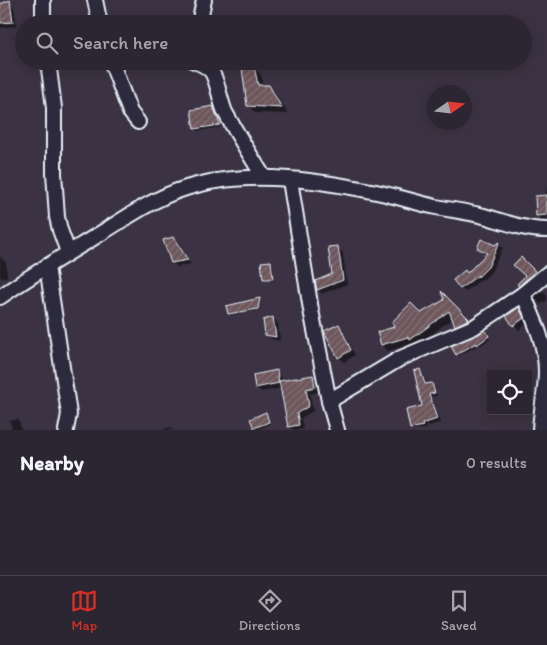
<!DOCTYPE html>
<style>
:root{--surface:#2c2632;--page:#342e3a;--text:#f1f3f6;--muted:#a6a5ac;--line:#48434d;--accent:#d93025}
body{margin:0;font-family:Itim,sans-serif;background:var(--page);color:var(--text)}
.controls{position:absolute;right:15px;bottom:15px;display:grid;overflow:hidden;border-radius:0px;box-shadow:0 2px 12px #0003}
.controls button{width:45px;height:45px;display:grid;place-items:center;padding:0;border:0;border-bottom:1px solid var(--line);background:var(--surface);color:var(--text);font:25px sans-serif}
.compass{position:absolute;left:427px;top:85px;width:45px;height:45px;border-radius:50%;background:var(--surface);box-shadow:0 2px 12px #0003;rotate:76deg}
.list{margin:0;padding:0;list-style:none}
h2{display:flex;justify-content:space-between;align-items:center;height:65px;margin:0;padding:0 20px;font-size:21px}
h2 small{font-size:16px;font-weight:400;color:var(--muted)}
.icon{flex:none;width:28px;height:28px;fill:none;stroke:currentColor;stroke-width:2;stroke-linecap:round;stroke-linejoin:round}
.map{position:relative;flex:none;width:547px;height:430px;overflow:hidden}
.search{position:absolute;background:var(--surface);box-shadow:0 2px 12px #0003;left:15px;right:15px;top:15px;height:55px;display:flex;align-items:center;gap:12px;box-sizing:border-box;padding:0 18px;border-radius:28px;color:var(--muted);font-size:19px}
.sheet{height:145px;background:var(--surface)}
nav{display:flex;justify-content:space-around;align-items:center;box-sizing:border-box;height:70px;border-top:1px solid var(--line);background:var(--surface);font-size:14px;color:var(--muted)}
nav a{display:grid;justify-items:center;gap:2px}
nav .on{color:var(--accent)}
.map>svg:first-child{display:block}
.shadow{fill:#0007}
.building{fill:url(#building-hatch);stroke:#e8f1f8}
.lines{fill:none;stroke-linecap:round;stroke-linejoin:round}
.street-casing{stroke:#e8f1f8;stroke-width:18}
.street{stroke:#2f2a3d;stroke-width:14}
</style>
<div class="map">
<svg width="547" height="430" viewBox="0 0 547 430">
<defs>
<pattern id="building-hatch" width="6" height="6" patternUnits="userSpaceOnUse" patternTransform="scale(1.25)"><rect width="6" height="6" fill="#6d575c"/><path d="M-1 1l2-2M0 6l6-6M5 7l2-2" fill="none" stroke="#827074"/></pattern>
</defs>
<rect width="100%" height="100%" fill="#3b3343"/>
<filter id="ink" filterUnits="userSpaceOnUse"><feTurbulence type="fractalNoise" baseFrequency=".02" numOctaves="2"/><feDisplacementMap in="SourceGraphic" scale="10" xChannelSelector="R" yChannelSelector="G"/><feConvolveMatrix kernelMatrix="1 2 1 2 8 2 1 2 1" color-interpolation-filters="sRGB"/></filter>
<g filter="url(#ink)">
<g class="shadow">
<polygon points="9,2 14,7 17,26 0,28 0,5"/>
<polygon points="254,67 261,75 263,86 269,86 276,94 288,114 255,113 248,105"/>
<polygon points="213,107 221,127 198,131 196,128"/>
<polygon points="547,186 547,219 542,220 537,215 545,197"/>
<polygon points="173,238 178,243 191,264 177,267 172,262"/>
<polygon points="498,244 503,248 491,272 483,280 482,279 465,292 461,288 468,274 487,254 478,248 495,247"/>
<polygon points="338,248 343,253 347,284 322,294 318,289 333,274"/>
<polygon points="0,257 6,262 7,277 0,278"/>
<polygon points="521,259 539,276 524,290 519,284 526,276"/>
<polygon points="271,263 273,265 274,281 266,281 264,279"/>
<polygon points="542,291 547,296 547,300 540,305 535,297"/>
<polygon points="444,296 474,326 462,331 456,325 453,318 417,345 415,343 388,351 382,345 378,333 396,327 446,301"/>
<polygon points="259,300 261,301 259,310 231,315 229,313"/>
<polygon points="519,309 524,313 528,323 519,330 507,317"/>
<polygon points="273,318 278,323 280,341 271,339 266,334"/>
<polygon points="338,326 343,330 355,355 344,362 339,357"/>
<polygon points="486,334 490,339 480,346 479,345 459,356 457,354"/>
<polygon points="420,371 423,374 427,385 432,384 435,387 437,396 431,397 440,423 425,427 425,429 413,430 407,411 423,407"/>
<polygon points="277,372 281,376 283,382 312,376 317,381 319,392 310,394 313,411 301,418 303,429 293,430 289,426 282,388 261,392 256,387"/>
<polygon points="265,414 270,424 257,430 255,427"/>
<polygon points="18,419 22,430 12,430 10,421"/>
<polygon points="170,427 173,430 163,430"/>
</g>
<g class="building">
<polygon points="10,0 13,22 0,23 0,4"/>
<polygon points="254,66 258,85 269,85 282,108 247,106 242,68"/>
<polygon points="213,106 220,125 194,129 191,110"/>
<polygon points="547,195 547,215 536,216 535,196"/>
<polygon points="173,237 188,260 171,263 163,240"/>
<polygon points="481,239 495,245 498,242 499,243 488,267 478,277 478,275 460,289 453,280 465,270 467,273 487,253 477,248"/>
<polygon points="338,246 343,280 317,290 315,281 332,274 328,247"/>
<polygon points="521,257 535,271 519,286 517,284 525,276 513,265"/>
<polygon points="271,261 273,279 263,279 261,262"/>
<polygon points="441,291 469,319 455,326 449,311 410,340 408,337 381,345 377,332 394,327 392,322 411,303 421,313 444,300"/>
<polygon points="260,298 258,309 228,314 226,306"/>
<polygon points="519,307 524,318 513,326 506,316"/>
<polygon points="273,317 276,337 265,335 263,320"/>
<polygon points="339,324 351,350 338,358 324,331"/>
<polygon points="485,330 489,336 477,345 476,343 456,355 451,346"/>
<polygon points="420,369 425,384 432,383 435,393 429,394 437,419 422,424 423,426 410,429 406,410 422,406 414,371"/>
<polygon points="277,370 279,383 255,388 253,375"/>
<polygon points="313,375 315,387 306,389 309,406 297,413 299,425 288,427 279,381"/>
<polygon points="266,412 269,422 254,428 250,419"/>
</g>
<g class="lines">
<g class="street-casing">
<g id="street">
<polyline points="43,0 43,24"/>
<polyline points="95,0 100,24"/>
<polyline points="199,24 204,0"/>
<polyline points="48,61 54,108 54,173 57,217 60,230 68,252"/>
<polyline points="111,61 130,112 138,122"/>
<path d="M194,61C200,63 207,66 211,71C217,78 220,101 225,112C237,134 250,155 263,176"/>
<polyline points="290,180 311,310 329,401 337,430"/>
<polyline points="47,266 69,414 66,430"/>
<path d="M523,294C534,319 546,344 546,372C546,391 541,411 540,430"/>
<path d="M0,297C30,276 62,257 93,238C127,218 158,194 197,185C253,170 324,181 381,193C399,197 417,203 436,207C452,210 469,212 484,216C505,222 525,230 547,230"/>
<polyline points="329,401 401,358 474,327 523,294 547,274"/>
</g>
</g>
<use href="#street" class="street"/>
</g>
</g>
</svg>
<div class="controls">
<button><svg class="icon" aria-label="locate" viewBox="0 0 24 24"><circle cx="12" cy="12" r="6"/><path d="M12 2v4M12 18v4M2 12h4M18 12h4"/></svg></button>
</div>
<svg class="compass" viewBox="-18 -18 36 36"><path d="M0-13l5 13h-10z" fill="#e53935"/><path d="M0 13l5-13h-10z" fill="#a6a5ac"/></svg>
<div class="search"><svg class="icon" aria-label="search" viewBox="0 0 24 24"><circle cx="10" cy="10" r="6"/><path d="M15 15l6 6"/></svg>Search here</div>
</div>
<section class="sheet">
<h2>Nearby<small>0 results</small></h2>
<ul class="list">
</ul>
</section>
<nav>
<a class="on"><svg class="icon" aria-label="map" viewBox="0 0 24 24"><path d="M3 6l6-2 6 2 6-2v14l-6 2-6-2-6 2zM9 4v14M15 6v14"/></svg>Map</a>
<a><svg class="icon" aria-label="directions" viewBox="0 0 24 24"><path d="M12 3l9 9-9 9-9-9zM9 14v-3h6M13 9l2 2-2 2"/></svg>Directions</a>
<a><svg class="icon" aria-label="saved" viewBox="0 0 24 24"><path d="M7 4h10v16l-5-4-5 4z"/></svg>Saved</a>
</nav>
